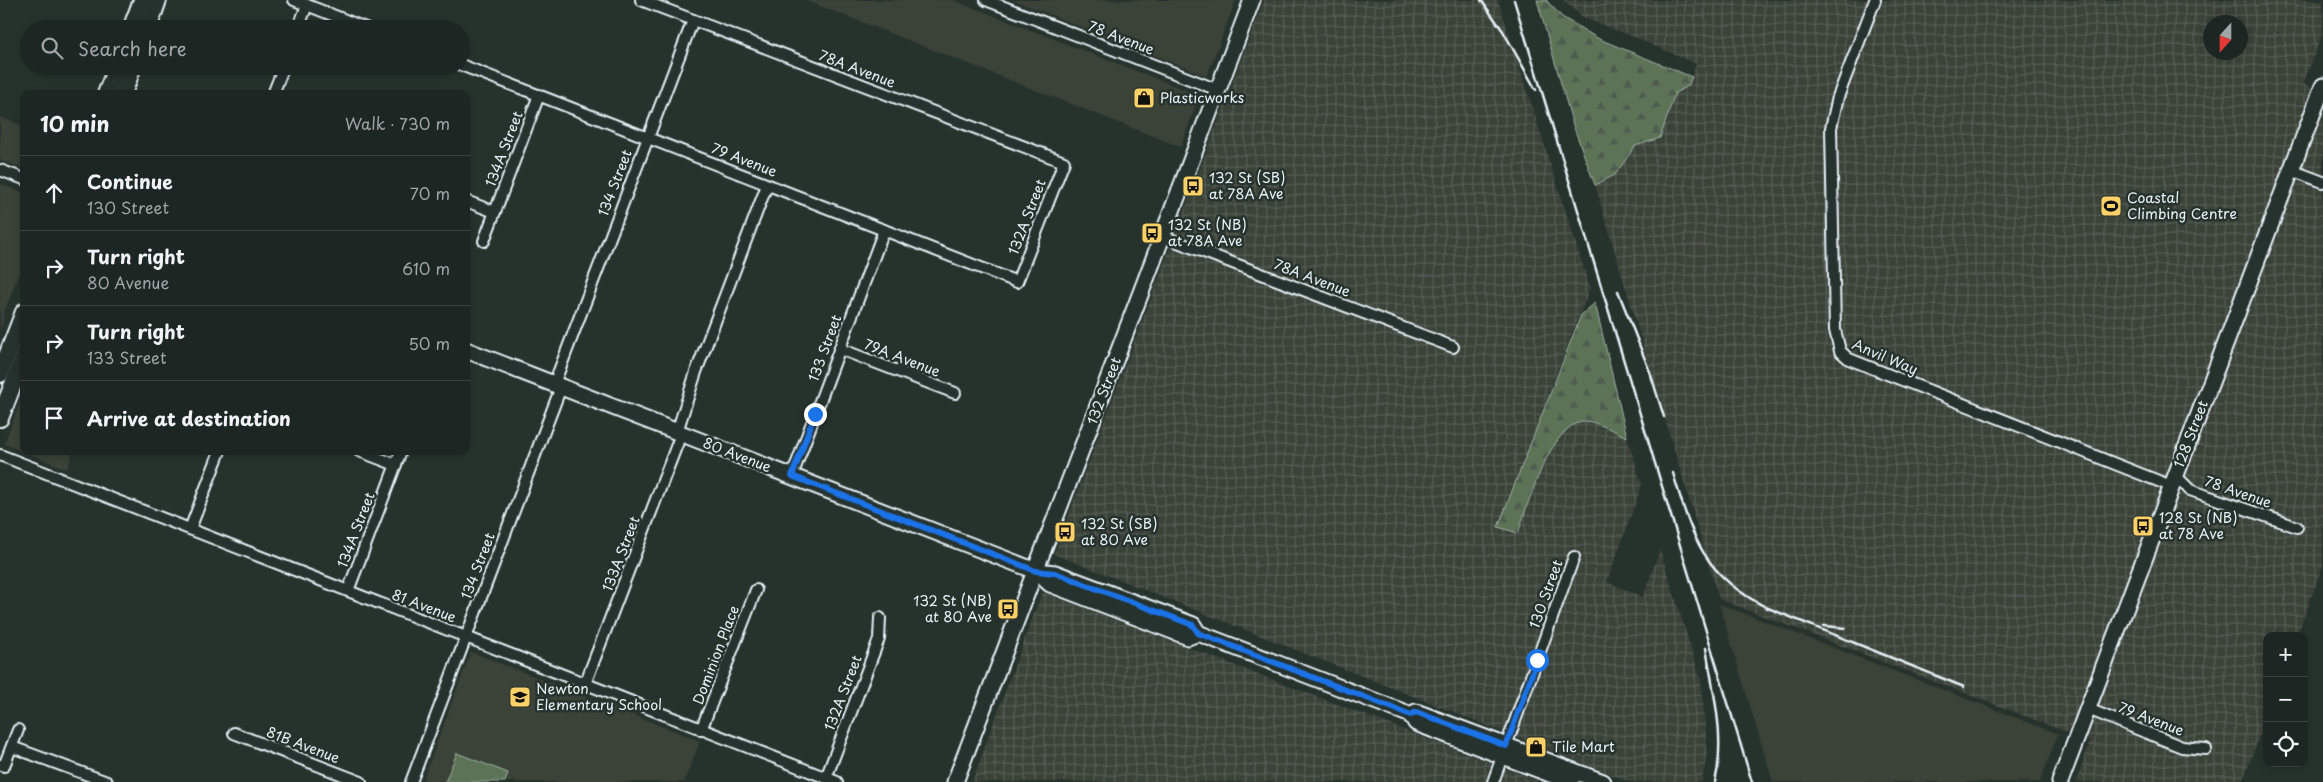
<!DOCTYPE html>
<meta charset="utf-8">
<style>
:root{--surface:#1c2622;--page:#29322f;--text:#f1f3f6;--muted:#a0a5a5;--line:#3a4340}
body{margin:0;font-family:"Playpen Sans",sans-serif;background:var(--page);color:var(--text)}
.controls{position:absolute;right:15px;bottom:15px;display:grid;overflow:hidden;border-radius:10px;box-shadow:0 2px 8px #0003}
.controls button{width:45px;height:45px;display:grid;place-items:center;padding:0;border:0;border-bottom:1px solid var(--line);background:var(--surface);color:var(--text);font:25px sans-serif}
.compass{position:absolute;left:2203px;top:15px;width:45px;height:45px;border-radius:50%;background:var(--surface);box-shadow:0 2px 8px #0003;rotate:201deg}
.stop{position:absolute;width:15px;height:15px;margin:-11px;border:4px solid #1a73e8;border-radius:50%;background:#fff}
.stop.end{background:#1a73e8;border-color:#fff;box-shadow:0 1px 5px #0008}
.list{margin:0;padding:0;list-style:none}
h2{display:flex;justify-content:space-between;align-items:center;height:65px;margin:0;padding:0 20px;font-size:21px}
h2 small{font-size:16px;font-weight:400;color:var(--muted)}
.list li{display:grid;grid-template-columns:32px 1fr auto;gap:15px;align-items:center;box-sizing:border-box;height:75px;padding:0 20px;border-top:1px solid var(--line)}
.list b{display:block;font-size:19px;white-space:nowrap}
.list p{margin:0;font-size:16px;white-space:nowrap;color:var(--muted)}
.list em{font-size:16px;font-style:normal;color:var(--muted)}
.icon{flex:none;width:28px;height:28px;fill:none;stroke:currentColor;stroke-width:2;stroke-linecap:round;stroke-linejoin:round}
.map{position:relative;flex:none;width:2323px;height:782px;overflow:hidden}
.search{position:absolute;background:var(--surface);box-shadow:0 2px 8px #0003;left:20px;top:20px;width:450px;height:55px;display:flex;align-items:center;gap:12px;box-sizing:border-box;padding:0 18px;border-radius:28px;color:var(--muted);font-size:19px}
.panel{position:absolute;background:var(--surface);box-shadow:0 2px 8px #0003;left:20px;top:90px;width:450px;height:365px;border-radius:10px}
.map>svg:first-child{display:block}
.built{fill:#3a4238}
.industrial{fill:url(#industrial-grid);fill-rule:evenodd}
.forest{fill:url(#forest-firs);stroke:#a2b2a8}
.park{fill:#5b7357;stroke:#a2b2a8}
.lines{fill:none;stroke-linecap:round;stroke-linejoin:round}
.street-casing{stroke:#e8f1f8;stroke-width:14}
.secondary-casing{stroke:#e8f1f8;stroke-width:19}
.primary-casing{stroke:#e8f1f8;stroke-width:20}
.street{stroke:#26332d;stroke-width:10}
.secondary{stroke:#26332d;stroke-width:15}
.primary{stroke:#26332d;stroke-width:16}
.rail{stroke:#e8f1f8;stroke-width:2.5}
.route{stroke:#1a73e8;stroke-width:6}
.labels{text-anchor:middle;stroke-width:5;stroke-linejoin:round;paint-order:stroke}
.street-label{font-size:14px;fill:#e8f1f8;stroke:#26332d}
.poi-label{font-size:14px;fill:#e8f1f8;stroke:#26332d;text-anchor:start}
</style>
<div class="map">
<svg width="2323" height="782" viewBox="0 0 2323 782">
<defs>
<pattern id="industrial-grid" width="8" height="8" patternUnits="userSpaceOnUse" patternTransform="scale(1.25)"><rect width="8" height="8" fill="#3a4238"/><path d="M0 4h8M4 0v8" fill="none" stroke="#565e56"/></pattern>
<pattern id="forest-firs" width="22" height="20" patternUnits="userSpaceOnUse" patternTransform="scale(1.25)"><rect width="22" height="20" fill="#5b7357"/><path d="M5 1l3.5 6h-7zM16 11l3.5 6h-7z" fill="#4f5b50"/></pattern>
</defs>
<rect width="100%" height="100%" fill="#26332d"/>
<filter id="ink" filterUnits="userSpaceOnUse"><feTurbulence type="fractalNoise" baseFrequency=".02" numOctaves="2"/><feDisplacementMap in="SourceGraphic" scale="10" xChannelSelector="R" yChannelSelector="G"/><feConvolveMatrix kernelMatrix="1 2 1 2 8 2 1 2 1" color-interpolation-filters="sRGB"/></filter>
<g filter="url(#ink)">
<g class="built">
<polygon points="805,0 953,0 1198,95 1198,99 1181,147"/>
<polygon points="1013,0 1236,0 1207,76"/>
<polygon points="0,117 24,126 24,168 0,160"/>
<polygon points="0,184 24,193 24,260 2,318 4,319 0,331"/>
<polygon points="24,392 24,451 73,451 67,469 4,444"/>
<polygon points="1719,604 2058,734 2040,782 1773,782"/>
<polygon points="471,652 700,741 684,782 422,782"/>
</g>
<g class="industrial">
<polygon points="1264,0 1498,0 1590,288 1545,403 1627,437 1642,485 1607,582 1643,597 1660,550 1701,680 1707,752 1702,782 1630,782 1054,554"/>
<path d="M1563,0H2323V32L2303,84L2323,91V565L2297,636H2267V716L2242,782H2076L2090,741L1719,599L1595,185L1615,175L1635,146L1660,138L1675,93L1688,86L1696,64L1632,36L1584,18ZM2210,22H2240V52H2210Z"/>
<polygon points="1042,592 1541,782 972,782"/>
</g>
<g class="forest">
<polygon points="1537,0 1546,0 1562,17 1599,39 1692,77 1688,86 1675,93 1660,138 1635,146 1615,175 1595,185 1573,125"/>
<path d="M1595,303L1627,437C1618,433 1593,420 1584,421C1550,425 1528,504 1518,533L1498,527L1581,315Z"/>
</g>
<polygon class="park" points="457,753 508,773 505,782 445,782"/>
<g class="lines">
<g class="street-casing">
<g id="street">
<polyline points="294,0 368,29"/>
<polyline points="986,0 1218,90"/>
<polyline points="1875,0 1838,97 1831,128 1835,330 1840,351 1849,359 2171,486"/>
<polyline points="298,29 307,5"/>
<polyline points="461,65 1017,282 1064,162 641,0"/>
<polyline points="273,94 284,66"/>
<polyline points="0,170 24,179"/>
<polyline points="2291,170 2323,182"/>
<polyline points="466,201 495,212"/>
<polyline points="1162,236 1453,347"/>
<polyline points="484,241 539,95"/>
<polyline points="840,349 955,393"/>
<polyline points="554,384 693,20"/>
<polyline points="677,432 696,372 767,185"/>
<polyline points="359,451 396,465"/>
<polyline points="0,455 837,782"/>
<polyline points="2175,475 2190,490 2297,527"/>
<polyline points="792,476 884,230"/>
<polyline points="190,529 220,451"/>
<polyline points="348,591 401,451"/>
<polyline points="585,684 681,434"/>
<polyline points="2088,709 2182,747 2206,749"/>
<polyline points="701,730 756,590"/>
<polyline points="234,733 361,782"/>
<polyline points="12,747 107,782"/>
<polyline points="0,765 4,766 18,730"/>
<polyline points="826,778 879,639 880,618"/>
<polyline points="411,782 561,387"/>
<polyline points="1493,782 1574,557"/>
</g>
</g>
<g class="secondary-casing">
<g id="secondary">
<polyline points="466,350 1036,571 1055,573 1193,625 1198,633 1411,715 1416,712 1603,782"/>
<polyline points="1036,571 1050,584 1188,637 1198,633"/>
<polyline points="1411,715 1416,723 1571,782"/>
<polyline points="955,782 1252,0"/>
<polyline points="2060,782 2323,86"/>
</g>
</g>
<g class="primary-casing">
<g id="primary">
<polyline points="131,29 142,0"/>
<polyline points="148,29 158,0"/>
<polyline points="106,94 117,66"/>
<polyline points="123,94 133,66"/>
<polyline points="0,374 24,312"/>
<polyline points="0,418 24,356"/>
</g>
</g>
<use href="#street" class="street"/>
<use href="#secondary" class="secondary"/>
<use href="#primary" class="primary"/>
<g class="rail">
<polyline points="1481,0 1503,31 1536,90"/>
<polyline points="1514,0 1752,782"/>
<polyline points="1618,291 1650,372 1664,417"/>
<path d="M1673,473C1692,537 1704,577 1768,608L1964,687"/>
<polyline points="1824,626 1846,628"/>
<path d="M1706,648C1713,692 1726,738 1715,782"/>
</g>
</g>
</g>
<g class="lines" filter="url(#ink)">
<polyline class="route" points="815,414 792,476 1036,571 1055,573 1193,625 1198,633 1411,715 1416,712 1506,746 1537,660"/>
</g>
<defs>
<g id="shop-square" transform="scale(1.125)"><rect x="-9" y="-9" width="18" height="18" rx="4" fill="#ffd166" stroke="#26332d"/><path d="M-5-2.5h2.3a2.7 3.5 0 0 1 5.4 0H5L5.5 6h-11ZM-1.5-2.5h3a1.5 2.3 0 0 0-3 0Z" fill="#111"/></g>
<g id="bus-square" transform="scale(1.125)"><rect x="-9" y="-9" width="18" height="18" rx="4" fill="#ffd166" stroke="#26332d"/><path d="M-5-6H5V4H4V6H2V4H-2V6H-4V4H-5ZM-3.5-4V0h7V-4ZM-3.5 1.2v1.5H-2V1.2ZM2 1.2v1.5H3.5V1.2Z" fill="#111"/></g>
<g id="stadium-square" transform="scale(1.125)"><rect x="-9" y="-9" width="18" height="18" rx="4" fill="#ffd166" stroke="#26332d"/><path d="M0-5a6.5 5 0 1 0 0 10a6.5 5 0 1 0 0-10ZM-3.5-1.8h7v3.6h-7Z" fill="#111"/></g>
<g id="school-square" transform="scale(1.125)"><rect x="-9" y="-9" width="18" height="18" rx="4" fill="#ffd166" stroke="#26332d"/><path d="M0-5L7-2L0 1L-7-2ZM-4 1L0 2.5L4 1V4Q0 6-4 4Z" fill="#111"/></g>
</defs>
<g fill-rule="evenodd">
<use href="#shop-square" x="1144" y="98"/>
<use href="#bus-square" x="1193" y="186"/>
<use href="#stadium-square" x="2111" y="206"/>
<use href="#bus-square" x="1152" y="233"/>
<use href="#bus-square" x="2143" y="526"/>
<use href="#bus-square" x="1065" y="532"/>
<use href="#bus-square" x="1008" y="609"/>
<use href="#school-square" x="520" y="697"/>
<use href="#shop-square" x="1536" y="747"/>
</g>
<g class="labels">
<g class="street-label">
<text transform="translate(1121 38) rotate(21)" y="5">78 Avenue</text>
<text transform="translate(857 69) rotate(21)" y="5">78A Avenue</text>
<text transform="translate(504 149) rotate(-69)" y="5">134A Street</text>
<text transform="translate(744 160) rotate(21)" y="5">79 Avenue</text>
<text transform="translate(615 183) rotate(-69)" y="5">134 Street</text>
<text transform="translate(1027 217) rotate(-69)" y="5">132A Street</text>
<text transform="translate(1312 278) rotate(21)" y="5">78A Avenue</text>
<text transform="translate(825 348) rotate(-70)" y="5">133 Street</text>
<text transform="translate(1885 357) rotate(23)" y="5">Anvil Way</text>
<text transform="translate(902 358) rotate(21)" y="5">79A Avenue</text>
<text transform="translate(1104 391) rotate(-69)" y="5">132 Street</text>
<text transform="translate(2191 434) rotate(-69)" y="5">128 Street</text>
<text transform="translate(737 455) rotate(21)" y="5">80 Avenue</text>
<text transform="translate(2238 492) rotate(19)" y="5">78 Avenue</text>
<text transform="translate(356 530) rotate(-69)" y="5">134A Street</text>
<text transform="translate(621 554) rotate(-69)" y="5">133A Street</text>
<text transform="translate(478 566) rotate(-69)" y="5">134 Street</text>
<text transform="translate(1546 594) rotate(-70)" y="5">130 Street</text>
<text transform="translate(424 606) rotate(21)" y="5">81 Avenue</text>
<text transform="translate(716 655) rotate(-69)" y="5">Dominion Place</text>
<text transform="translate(843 693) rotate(-69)" y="5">132A Street</text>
<text transform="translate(2151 719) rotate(21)" y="5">79 Avenue</text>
<text transform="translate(303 745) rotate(21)" y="5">81B Avenue</text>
</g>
<g class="poi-label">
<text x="1160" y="103">Plasticworks</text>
<text x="1209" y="183">132 St (SB)<tspan x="1209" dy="16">at 78A Ave</tspan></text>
<text x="2127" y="203">Coastal<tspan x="2127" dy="16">Climbing Centre</tspan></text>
<text x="1168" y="230">132 St (NB)<tspan x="1168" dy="16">at 78A Ave</tspan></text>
<text x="2159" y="523">128 St (NB)<tspan x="2159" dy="16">at 78 Ave</tspan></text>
<text x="1081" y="529">132 St (SB)<tspan x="1081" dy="16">at 80 Ave</tspan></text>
<text x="992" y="606" text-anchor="end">132 St (NB)<tspan x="992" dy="16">at 80 Ave</tspan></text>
<text x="536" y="694">Newton<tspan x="536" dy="16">Elementary School</tspan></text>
<text x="1552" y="752">Tile Mart</text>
</g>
</g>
</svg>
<div class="controls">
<button>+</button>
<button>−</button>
<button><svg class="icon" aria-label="locate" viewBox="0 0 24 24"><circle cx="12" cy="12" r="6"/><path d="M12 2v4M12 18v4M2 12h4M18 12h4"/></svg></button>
</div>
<svg class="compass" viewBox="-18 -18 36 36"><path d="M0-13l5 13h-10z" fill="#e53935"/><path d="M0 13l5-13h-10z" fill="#a0a5a5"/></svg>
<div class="stop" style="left:1537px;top:660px"></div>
<div class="stop end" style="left:815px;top:414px"></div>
<div class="search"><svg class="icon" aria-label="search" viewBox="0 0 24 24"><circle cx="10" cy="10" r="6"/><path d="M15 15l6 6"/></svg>Search here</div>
<section class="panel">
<h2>10 min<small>Walk · 730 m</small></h2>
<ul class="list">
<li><svg class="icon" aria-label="ahead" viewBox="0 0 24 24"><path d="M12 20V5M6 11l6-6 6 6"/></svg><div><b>Continue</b><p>130 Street</p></div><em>70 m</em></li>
<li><svg class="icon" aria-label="right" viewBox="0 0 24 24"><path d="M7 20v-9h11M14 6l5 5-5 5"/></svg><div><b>Turn right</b><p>80 Avenue</p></div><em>610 m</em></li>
<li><svg class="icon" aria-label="right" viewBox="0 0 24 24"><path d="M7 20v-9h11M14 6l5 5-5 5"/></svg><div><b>Turn right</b><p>133 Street</p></div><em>50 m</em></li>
<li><svg class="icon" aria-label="arrive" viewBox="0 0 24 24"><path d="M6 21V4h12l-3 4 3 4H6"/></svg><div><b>Arrive at destination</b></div></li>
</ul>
</section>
</div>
